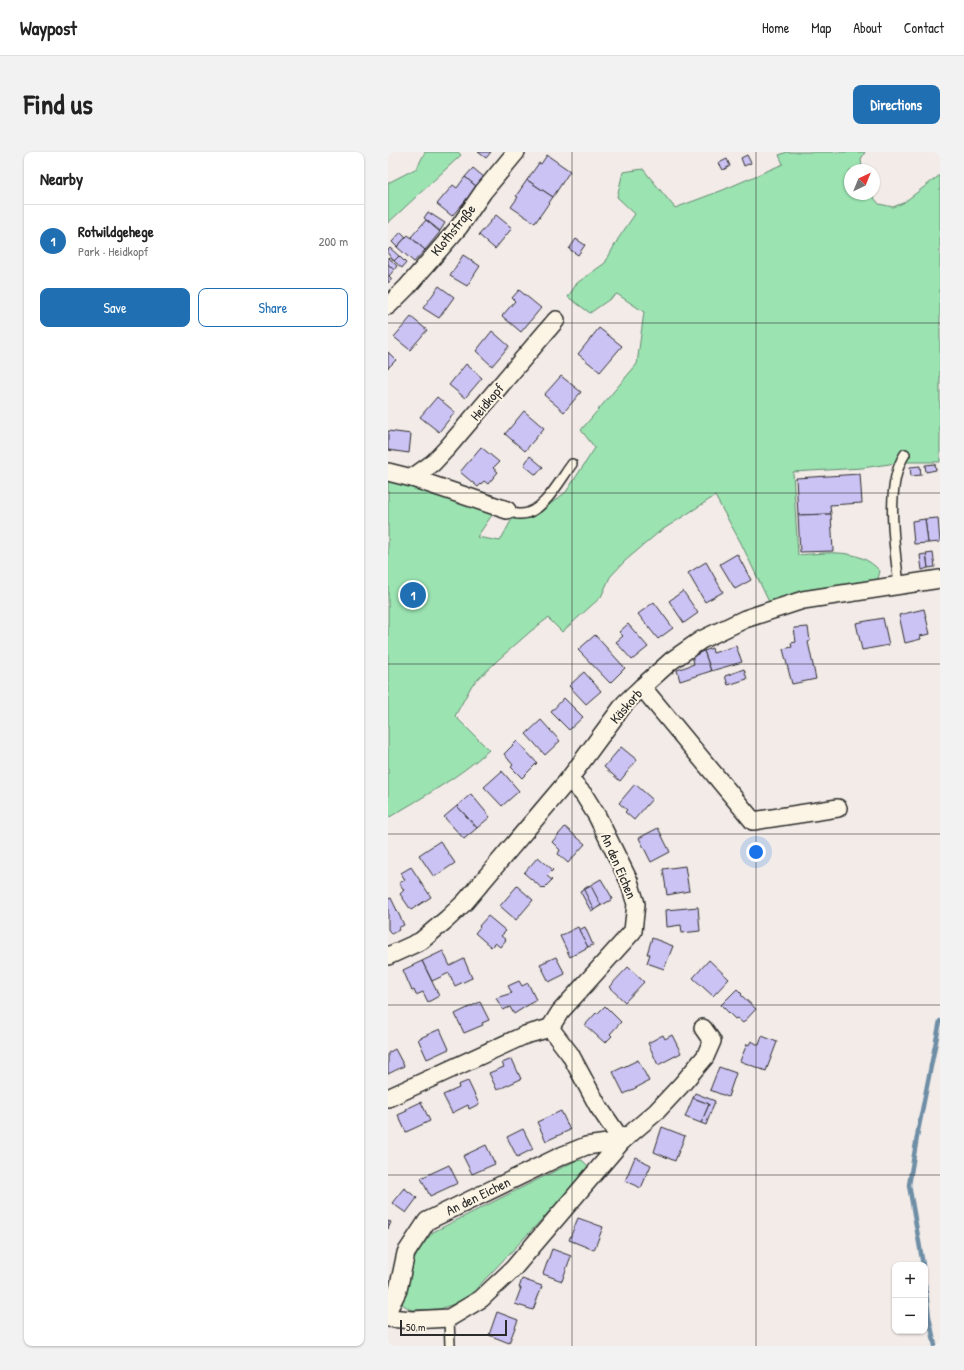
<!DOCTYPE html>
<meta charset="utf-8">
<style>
:root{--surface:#fff;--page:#f2f2f2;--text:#222;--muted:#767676;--line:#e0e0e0;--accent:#1f6fb2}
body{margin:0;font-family:"Patrick Hand",sans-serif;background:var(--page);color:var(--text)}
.controls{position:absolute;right:12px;bottom:12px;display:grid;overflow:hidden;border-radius:8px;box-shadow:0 1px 3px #0004}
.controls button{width:36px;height:36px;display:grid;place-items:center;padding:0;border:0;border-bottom:1px solid var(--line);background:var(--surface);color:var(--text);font:20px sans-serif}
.compass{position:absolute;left:456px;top:12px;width:36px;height:36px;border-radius:50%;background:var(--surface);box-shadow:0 1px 3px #0004;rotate:43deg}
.scale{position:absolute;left:12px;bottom:10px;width:107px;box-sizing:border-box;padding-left:4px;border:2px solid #2b2b2b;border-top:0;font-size:11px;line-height:14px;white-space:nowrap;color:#2b2b2b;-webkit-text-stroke:3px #fcf5e5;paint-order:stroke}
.you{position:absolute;left:368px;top:700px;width:14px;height:14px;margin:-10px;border:3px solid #fff;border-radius:50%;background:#1a73e8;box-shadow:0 0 0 6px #1a73e833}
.badge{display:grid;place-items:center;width:26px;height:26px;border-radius:50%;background:var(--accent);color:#fff;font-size:13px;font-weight:700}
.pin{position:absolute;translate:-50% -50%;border:2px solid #fff;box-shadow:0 1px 4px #0006}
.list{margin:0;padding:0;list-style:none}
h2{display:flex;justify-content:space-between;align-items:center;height:52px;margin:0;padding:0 16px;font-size:17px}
h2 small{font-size:13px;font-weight:400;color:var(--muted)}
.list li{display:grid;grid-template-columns:26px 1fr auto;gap:12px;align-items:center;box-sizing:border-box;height:72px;padding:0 16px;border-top:1px solid var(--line)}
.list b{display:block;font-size:15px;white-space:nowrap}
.list p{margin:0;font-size:13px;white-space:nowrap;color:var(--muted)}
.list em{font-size:13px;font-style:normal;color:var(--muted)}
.actions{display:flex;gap:8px;padding:12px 16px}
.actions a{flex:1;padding:9px 0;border:1px solid var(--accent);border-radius:8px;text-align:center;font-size:14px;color:var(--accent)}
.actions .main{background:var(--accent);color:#fff}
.map{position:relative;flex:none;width:552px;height:1194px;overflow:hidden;border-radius:8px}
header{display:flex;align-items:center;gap:24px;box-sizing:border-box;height:56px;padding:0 20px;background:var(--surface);border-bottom:1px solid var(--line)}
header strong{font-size:19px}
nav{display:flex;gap:22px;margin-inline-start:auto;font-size:14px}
.intro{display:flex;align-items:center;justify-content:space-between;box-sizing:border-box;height:96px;padding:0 24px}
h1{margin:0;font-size:28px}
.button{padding:10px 18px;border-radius:8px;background:var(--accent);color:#fff;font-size:14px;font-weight:700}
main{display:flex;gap:24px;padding:0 24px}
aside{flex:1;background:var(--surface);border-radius:8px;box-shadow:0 1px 3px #0004}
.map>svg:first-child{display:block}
.green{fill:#9be3b1;stroke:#63876e}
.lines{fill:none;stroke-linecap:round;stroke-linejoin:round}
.stream{stroke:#6e8ea6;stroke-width:4.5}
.building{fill:#ccc3f5;stroke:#2b2b2b}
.lane-casing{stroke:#2b2b2b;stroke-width:12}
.street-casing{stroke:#2b2b2b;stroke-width:20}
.lane{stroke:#fcf5e5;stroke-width:9}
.street{stroke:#fcf5e5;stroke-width:17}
.grid{fill:none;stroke:#2b2b2b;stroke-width:1;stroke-opacity:0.55}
.labels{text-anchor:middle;stroke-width:4;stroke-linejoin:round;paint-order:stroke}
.street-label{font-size:14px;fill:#2b2b2b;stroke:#fcf5e5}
</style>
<header>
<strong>Waypost</strong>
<nav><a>Home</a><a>Map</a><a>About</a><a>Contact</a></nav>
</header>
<div class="intro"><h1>Find us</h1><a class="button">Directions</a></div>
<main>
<aside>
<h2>Nearby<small></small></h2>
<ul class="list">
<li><span class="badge">1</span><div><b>Rotwildgehege</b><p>Park · Heidkopf</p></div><em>200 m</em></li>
</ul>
<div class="actions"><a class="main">Save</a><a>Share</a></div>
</aside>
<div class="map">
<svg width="552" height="1194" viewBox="0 0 552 1194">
<rect width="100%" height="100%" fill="#f2ebe8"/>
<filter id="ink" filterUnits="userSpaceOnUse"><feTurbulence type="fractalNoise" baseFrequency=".025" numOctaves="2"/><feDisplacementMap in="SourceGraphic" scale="8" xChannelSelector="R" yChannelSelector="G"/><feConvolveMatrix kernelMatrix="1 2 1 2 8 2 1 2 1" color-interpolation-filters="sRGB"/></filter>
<g filter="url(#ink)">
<g class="green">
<polygon points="37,0 70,0 73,3 0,71 0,31 29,16"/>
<path d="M399,0H477L473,7L474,18H462V42H483L491,52L505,55L515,51L552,23V310H515L474,316L405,320L410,403C440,401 470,395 492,419L490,427L482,433L411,443L381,450L353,391L327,344L271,380L237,409L222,425L213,445L174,480L160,466L143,479L111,507L84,533L67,564L101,598C70,626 35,645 0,666V327L98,358L104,363L89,385L112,389L124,367H135L145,365L178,340L207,296L193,278L249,212L256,160L229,142L202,161L180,145L189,131L217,111L230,87L247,62L229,45L235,20L255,17L287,56L335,38L395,12L391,3Z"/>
<path d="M194,1008L200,1014L194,1025L86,1139L74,1149L52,1157L23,1158L14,1152C16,1124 27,1101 45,1080L187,1009Z"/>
</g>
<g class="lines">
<g class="stream">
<polyline points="535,1113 521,1033 530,979 552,869"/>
<polyline points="537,1133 541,1165 547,1194"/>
</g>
</g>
<g class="building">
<polygon points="90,0 103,0 98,6"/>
<polygon points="159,3 182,19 165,45 139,28 151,11 153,12"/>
<polygon points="359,3 363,11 356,14 353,6"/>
<polygon points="339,7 342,14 335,18 331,11"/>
<polygon points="85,16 97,26 89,35 77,25"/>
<polygon points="77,25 89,35 64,64 49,52 65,33 69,36"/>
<polygon points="139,28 165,45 147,71 123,55 130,45 128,44"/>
<polygon points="40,60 57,71 52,79 36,66"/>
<polygon points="108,63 124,76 107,97 91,83"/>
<polygon points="38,68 52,80 37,98 23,85"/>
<polygon points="13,80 18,85 9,95 4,90"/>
<polygon points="20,83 37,98 26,110 9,95"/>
<polygon points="188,87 197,93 190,103 181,97"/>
<polygon points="2,96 11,104 6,109 0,102 0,98"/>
<polygon points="75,103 92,114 79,134 62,124"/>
<polygon points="11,104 18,111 14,116 6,109"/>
<polygon points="0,105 9,114 6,118 0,112"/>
<polygon points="0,112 6,118 1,124 4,127 0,131"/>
<polygon points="51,134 66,145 51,166 35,156"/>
<polygon points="131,138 153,156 133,180 114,164 127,149 124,146"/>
<polygon points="23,165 39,178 22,198 6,185"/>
<polygon points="211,176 234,194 212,220 190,202"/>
<polygon points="104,179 121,194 104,214 88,199"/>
<polygon points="0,200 8,208 0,216"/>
<polygon points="78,212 94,226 77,246 61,233"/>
<polygon points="173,224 193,240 176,260 156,243"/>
<polygon points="49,245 67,260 51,280 32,265"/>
<polygon points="136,259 156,276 137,299 117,282"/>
<polygon points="0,279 23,282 21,301 0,298"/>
<polygon points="93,295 111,310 105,316 110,320 100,332 96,329 90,335 72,320"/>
<polygon points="142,304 155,315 148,323 136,313"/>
<polygon points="547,312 548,318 538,320 537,313"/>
<polygon points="532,314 533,323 523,324 522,315"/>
<polygon points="472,322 474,351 442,353 443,362 410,363 408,326"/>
<polygon points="443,362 445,399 412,400 410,363"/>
<polygon points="550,366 552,390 540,391 537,367"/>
<polygon points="537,367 540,391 526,392 524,369"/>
<polygon points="545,401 547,415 540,416 538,402"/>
<polygon points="349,402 363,428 347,437 332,412"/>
<polygon points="538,402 540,416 534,418 532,403"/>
<polygon points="318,410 335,440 317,450 300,421"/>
<polygon points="295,439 310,461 296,471 281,449"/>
<polygon points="266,450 285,476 270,487 250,462"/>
<polygon points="536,457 542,482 532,484 533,487 517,491 511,463"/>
<polygon points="495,466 501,493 474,498 468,471"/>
<polygon points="240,472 260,495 244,508 228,490 235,484 231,480"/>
<polygon points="420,475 422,489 420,490 428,527 404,532 395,497 404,495 403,491 408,490 406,476"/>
<polygon points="207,483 237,516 222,531 190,498"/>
<polygon points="348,494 354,510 323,519 316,499 324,496 325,501"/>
<polygon points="316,499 323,519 292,529 289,518 306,512 304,503"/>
<polygon points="356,517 359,527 340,533 337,524"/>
<polygon points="196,520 213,539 198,552 181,534"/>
<polygon points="176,546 195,565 181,578 163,560"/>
<polygon points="153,568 172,589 157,603 138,582"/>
<polygon points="129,589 149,611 134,626 123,615 125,613 116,602"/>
<polygon points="233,595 249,608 232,629 216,615"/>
<polygon points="114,619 131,639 114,654 96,635"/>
<polygon points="247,632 264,647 246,668 237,660 239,658 231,651"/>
<polygon points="83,642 102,665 89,676 69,654"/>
<polygon points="69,654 89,676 76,687 56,665"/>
<polygon points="177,675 197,692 180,711 170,702 172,698 164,690"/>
<polygon points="270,676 282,700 263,710 251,686"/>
<polygon points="52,689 67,711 46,725 31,703"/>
<polygon points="150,705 165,718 159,724 164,728 155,737 136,721"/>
<polygon points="297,714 301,739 279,743 275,717"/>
<polygon points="23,715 43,745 23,758 12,742 16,738 11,731 17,728 13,721"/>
<polygon points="213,727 225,747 203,759 192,739"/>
<polygon points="129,734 145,748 128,768 112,754"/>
<polygon points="203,734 213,753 206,758 196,738"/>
<polygon points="3,746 16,773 10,776 11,778 3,782 0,777 0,747"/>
<polygon points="310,755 312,779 294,781 293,773 279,775 278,758"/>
<polygon points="100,764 118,779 113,784 118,788 112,795 107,791 103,795 87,781 92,775 91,774"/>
<polygon points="190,775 200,795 182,805 172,784"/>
<polygon points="197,775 205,793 200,795 191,778"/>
<polygon points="264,786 285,794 276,817 259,811 262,802 259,802"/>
<polygon points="55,799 62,814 76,807 84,826 67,834 61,821 44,829 34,809"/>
<polygon points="168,805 177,822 161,830 152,812"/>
<polygon points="321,808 341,827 325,844 305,826"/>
<polygon points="34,809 51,844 40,850 35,840 28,843 26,838 24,839 15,818"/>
<polygon points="240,815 256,830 237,850 221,835"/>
<polygon points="131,829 134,834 140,831 148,848 126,862 122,855 115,858 108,846 124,841 120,834"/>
<polygon points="349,837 354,842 353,843 368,857 355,871 349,866 347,867 333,853"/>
<polygon points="92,850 101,868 94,871 95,873 76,881 67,862"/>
<polygon points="217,854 233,870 222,882 224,884 217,891 197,873 208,861 209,862"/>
<polygon points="52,877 61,897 39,907 30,887"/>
<polygon points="275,883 277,887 284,883 293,901 270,913 260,891"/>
<polygon points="374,884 389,890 378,919 352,909 359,892 361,893 363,889 371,893"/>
<polygon points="7,897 16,914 0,922 0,901"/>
<polygon points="124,907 133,927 109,938 101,921 116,915 114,911"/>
<polygon points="250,908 261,929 236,942 225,920"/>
<polygon points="331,915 348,921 340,945 322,938"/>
<polygon points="80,929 91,952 81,957 80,953 64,961 55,943 71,936 70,933"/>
<polygon points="307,941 327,949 318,973 313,971 321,952 305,946"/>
<polygon points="305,946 321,952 313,971 297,965"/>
<polygon points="33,950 42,969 18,980 10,963 19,959 18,957"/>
<polygon points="173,959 182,978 158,989 149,970"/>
<polygon points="274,975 297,984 287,1009 266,1000"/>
<polygon points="135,977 145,997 129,1005 119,985"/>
<polygon points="98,993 107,1012 84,1022 75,1004"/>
<polygon points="247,1005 263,1013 253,1036 237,1029"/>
<polygon points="61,1013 70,1031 42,1044 33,1026"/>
<polygon points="16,1036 29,1046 18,1061 4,1051"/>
<polygon points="190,1066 215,1075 206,1098 181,1088"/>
<polygon points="0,1069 3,1070 0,1077"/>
<polygon points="164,1097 183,1104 174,1129 155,1122"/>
<polygon points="134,1127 154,1134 145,1158 127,1152 133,1136 131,1136"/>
<polygon points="109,1160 130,1168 121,1191 101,1183"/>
</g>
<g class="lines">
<g class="lane-casing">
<g id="lane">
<path d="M119,358C122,359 127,362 131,362C154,364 172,328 184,312"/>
<path d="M511,433C507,397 496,334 517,302"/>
<polyline points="61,1166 62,1194"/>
</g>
</g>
<g class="street-casing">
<g id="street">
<polyline points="0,154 19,135 71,75 95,40 128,0"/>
<polyline points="0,320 24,326 119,358"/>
<polyline points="24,326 45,311 60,295 168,168"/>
<polyline points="254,535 365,669 450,656"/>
<polyline points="0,804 33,789 59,767 77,750 181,627 237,551 254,535 283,509 313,488 357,467 415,448 552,427"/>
<polyline points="0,946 137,883 162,876"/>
<polyline points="0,1158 10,1138 18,1101 39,1069 173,1004 198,994 234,989 268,960 295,931 317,905 324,889 315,876"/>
<polyline points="0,1166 25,1168 61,1166 93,1147 125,1117 234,989 210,954 182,902 162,876 172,860 245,779 248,752 241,729 209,664 196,643 181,627"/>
</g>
</g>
<use href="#lane" class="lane"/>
<use href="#street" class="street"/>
</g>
</g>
<path class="grid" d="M184,0V1194M368,0V1194M0,171H552M0,341H552M0,512H552M0,682H552M0,853H552M0,1023H552"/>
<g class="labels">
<g class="street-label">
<text transform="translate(65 78) rotate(-51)" y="5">Klothstraße</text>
<text transform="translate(99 250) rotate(-50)" y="5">Heidkopf</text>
<text transform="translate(238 554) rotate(-49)" y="5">Käskorb</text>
<text transform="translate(231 714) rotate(67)" y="5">An den Eichen</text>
<text transform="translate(90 1044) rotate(-26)" y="5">An den Eichen</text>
</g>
</g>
</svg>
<div class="controls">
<button>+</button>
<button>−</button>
</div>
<svg class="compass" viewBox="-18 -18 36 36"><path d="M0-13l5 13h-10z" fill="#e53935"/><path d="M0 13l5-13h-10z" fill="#767676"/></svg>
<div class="scale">50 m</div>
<div class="you"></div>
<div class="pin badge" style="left:25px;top:443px">1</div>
</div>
</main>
